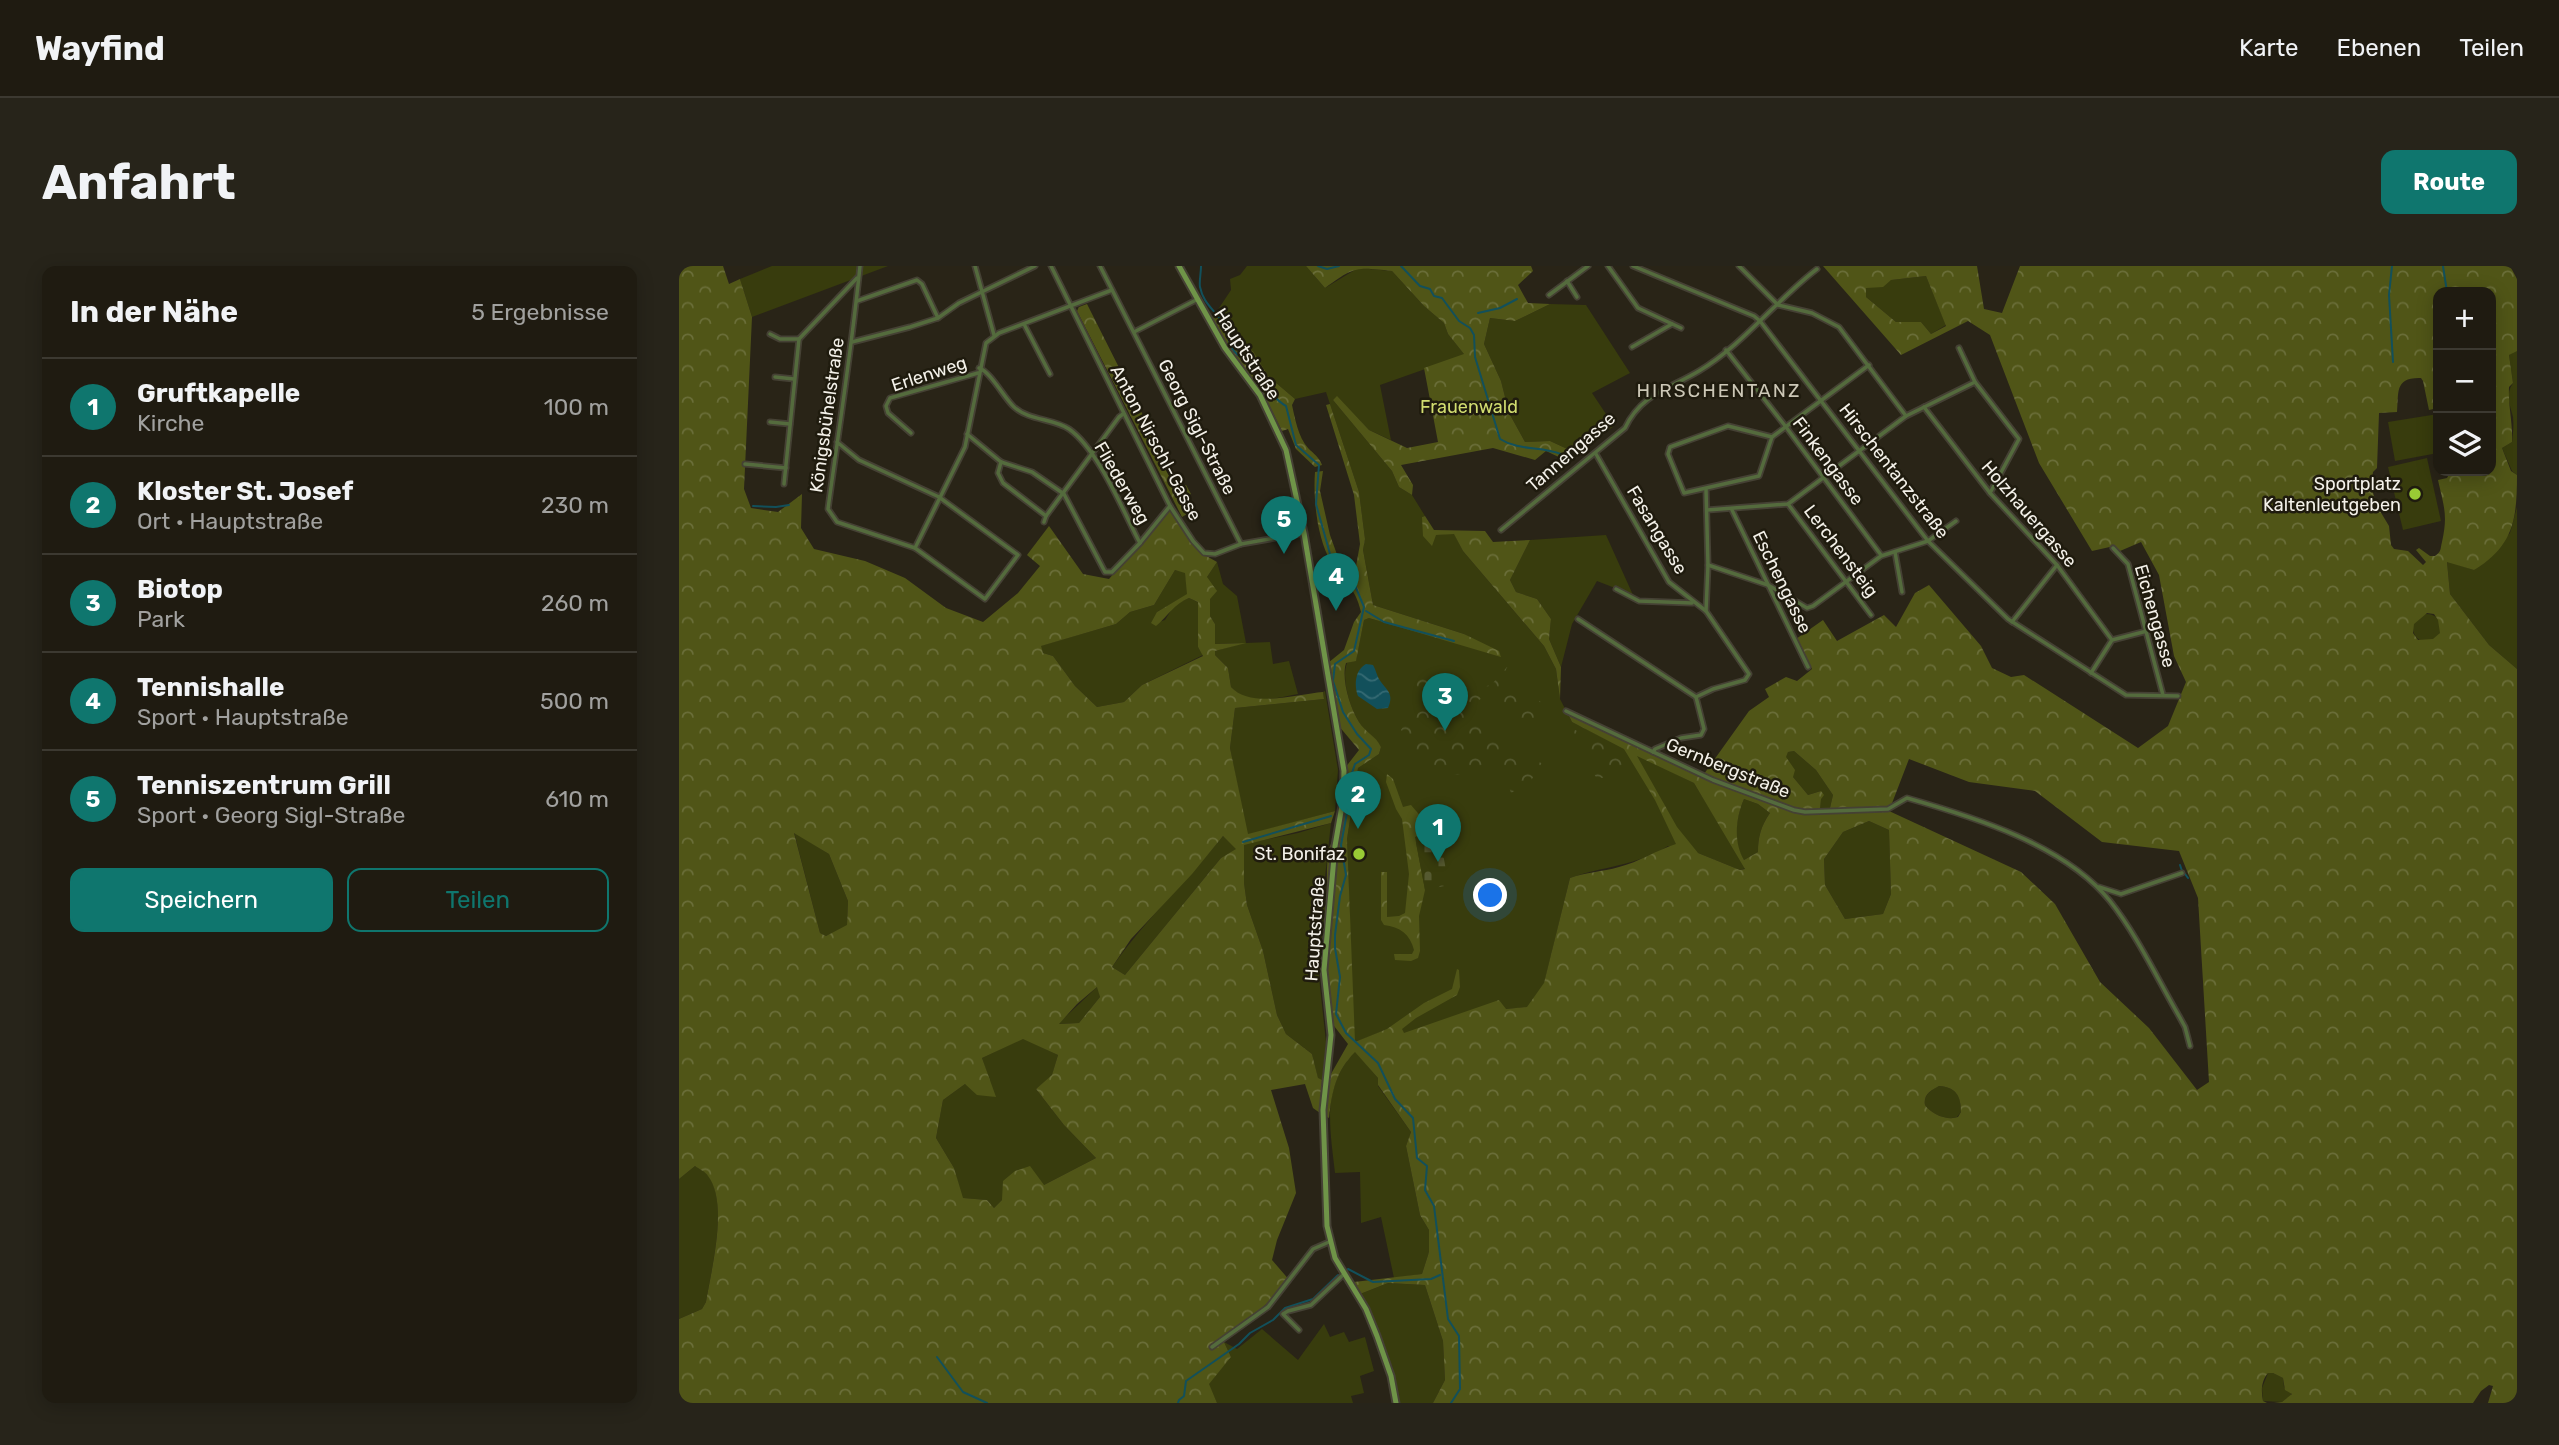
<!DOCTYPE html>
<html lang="de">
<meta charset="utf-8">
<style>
:root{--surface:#1f1b11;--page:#27241a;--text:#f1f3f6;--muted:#a1a19f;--line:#3c3931;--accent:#0f766e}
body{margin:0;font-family:Rubik,sans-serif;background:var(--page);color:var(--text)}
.controls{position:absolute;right:21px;top:21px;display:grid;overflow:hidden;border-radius:14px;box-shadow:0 4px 18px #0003}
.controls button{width:63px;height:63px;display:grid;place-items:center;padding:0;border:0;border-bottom:2px solid var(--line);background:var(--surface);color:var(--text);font:35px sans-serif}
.you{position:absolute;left:812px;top:630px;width:24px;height:24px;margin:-18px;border:5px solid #fff;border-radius:50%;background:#1a73e8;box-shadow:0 0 0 10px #1a73e833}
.badge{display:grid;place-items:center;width:46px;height:46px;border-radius:50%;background:var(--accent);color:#fff;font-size:23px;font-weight:700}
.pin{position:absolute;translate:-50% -58px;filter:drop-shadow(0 2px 4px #0008)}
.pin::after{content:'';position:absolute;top:37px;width:24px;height:21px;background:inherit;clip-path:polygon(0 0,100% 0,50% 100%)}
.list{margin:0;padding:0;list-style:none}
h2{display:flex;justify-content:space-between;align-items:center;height:91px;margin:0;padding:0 28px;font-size:30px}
h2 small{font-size:23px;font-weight:400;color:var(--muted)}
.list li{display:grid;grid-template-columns:46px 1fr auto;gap:21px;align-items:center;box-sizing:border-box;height:98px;padding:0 28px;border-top:2px solid var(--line)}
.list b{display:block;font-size:26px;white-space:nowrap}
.list p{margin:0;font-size:23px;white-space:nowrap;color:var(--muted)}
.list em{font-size:23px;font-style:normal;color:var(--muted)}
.actions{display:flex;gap:14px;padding:21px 28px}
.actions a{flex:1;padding:16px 0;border:2px solid var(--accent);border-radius:14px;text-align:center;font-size:24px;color:var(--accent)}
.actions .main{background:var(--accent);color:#fff}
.icon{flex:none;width:38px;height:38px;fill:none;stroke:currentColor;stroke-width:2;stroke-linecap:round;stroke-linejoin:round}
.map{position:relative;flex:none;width:1838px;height:1137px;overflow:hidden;border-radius:14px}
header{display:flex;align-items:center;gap:42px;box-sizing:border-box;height:98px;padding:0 35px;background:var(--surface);border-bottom:2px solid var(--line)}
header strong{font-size:33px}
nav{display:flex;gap:38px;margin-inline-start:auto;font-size:24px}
.intro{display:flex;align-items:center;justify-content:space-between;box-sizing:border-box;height:168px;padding:0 42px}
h1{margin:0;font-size:49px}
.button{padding:18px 32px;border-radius:14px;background:var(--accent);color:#fff;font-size:24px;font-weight:700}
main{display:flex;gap:42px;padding:0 42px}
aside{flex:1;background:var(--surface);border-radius:14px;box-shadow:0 4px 18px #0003}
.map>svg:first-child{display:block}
.green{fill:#383c0d}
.forest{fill:url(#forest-crowns);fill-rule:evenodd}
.cemetery{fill:url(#cemetery-stones)}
.park{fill:url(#park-crowns)}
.water{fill:url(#water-waves)}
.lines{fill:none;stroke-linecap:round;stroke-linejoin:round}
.stream{stroke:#12505b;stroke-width:2}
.minor-casing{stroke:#454134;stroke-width:7}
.secondary-casing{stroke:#454134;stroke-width:9}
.minor{stroke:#546b3d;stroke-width:3.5}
.secondary{stroke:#6f9448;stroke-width:5}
.poi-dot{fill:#99cb35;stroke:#1f1b0e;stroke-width:2.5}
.labels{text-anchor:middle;stroke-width:5;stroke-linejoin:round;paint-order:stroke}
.street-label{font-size:18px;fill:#f4f1e9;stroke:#1f1b0e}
.park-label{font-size:18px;fill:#d2dd70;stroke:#1f1b0e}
.poi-label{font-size:18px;fill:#f4f1e9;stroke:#1f1b0e;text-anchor:end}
.neighbourhood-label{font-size:19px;letter-spacing:2px;fill:#ccc7b6;stroke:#1f1b0e}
</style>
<header>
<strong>Wayfind</strong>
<nav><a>Karte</a><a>Ebenen</a><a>Teilen</a></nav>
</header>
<div class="intro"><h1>Anfahrt</h1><a class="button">Route</a></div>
<main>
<aside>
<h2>In der Nähe<small>5 Ergebnisse</small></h2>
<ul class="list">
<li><span class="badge">1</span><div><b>Gruftkapelle</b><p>Kirche</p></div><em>100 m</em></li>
<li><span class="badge">2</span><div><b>Kloster St. Josef</b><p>Ort · Hauptstraße</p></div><em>230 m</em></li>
<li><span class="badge">3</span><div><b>Biotop</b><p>Park</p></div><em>260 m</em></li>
<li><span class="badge">4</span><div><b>Tennishalle</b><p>Sport · Hauptstraße</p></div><em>500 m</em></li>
<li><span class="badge">5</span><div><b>Tenniszentrum Grill</b><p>Sport · Georg Sigl-Straße</p></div><em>610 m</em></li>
</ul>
<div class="actions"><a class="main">Speichern</a><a>Teilen</a></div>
</aside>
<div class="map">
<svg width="1838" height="1137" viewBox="0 0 1838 1137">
<defs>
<pattern id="forest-crowns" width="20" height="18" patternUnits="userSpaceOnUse" patternTransform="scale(1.75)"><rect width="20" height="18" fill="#505517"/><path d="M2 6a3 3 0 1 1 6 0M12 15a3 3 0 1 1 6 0" fill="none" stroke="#6a6e39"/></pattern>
<pattern id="cemetery-stones" width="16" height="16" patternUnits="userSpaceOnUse" patternTransform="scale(1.75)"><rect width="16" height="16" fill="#383c0d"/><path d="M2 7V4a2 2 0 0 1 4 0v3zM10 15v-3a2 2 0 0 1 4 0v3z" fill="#555930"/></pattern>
<pattern id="park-crowns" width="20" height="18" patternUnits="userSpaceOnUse" patternTransform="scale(1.75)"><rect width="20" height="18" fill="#383c0d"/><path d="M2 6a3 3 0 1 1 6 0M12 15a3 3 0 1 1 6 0" fill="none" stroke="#555930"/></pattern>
<pattern id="water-waves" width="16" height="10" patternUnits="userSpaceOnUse" patternTransform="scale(1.75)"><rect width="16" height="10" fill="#12505b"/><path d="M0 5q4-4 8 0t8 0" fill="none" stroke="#356a73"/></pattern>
</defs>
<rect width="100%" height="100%" fill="#292417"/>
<g class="green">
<polygon points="93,0 209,0 73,51 61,13"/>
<path d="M568,0H627L646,22L679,2L713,5L745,40L765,57L769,68L786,89L701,119L712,174L690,164L658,131L654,134L713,205L720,221L733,229L746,250L743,251L757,269L775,267L784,285L865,380L877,403L881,433L893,456L1015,517L1067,602L1061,604L1019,587L989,580C958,600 924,600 891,612L865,718L849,741L827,743L716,774L706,764L675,777L668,573L679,502L700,488L702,481C696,471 685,465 680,456C671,442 662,413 668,397L677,394L685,354L690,352L822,390L785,368L694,339L684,284L686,273L680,226L647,126L616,133L590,111L574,85L555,78L538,45L552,24L551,13L561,9Z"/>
<polygon points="1247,10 1267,59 1252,68 1242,56 1217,56 1187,31 1187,22 1212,14"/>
<polygon points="871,38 907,39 951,107 913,127 935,160 897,187 871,175 846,176 830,147 822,115 805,78 811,52 836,55"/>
<path d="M1837,84L1838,85V209L1833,205L1823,182L1833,176C1834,168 1835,159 1834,151C1831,139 1826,128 1834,117L1830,89Z"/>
<polygon points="1759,148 1759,187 1716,195 1709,156"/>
<polygon points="1748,192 1762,255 1724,264 1709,201"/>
<polygon points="1838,241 1838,403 1810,379 1771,328 1768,295 1795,304 1831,267"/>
<polygon points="927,269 954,329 918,315 893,358 882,401 870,373 872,353 858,333 837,326 831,314 851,274"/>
<path d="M538,296L544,318L558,330L567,377L591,376L594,398L610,395L619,428C597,432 570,441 552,421L549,402L536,389V385L564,377L536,378V358L531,350L528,311Z"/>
<polygon points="496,304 506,306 509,328 478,346 480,356 486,354 496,338 510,332 519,336 519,381 524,389 463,419 445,436 418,441 396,420 374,390 364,387 361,380 437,358 451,346 475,339"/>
<circle cx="1748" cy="362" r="14"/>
<polygon points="646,425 659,504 656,545 568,569 551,482 556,442 645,433 644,426"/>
<polygon points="1115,485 1137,504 1154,529 1151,542 1141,543 1142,525 1129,529 1114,511 1106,492 1109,486"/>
<path d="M1065,533L1079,538L1091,547C1082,560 1079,571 1079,586L1065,594C1053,577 1057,551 1065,533Z"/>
<polygon points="1190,555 1210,564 1212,628 1204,648 1166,653 1146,619 1145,593 1164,566"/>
<polygon points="652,557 646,611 646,642 639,702 647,776 643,814 639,813 633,788 607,768 598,749 584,685 568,639 565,617 565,578 619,567"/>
<polygon points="115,566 150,588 169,635 168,660 147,670 141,667"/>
<path d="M544,570L558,583L542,592L446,709L433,701C466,654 508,615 544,570Z"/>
<polygon points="419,720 421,731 400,757 379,758"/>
<polygon points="344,772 379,789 373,810 357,823 385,859 417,892 365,919 323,934 315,942 308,934 283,932 275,902 257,872 264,834 286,818 316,831 303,792"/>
<path d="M676,785L699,812V820L732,866L727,880L741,949L750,964V986L743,1008L715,1012L702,951L682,957L681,906L656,907C651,861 642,822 676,785Z"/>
<path d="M1260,820C1277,821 1282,830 1282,846L1278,851C1268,855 1252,848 1246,839C1244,829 1252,824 1260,820Z"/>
<path d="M16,900C20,903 26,905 29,909C50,936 32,1005 27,1036L23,1043L0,1053V913Z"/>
<polygon points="709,1017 746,1019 764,1075 766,1114 754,1137 719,1137 714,1102 681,1028"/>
<polygon points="645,1058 651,1071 665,1066 670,1076 686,1071 695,1105 681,1110 685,1127 672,1130 674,1137 538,1137 529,1118 552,1091 545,1076 558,1083 583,1063 619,1094"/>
<polygon points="1589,1107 1594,1107 1604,1112 1605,1121 1612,1127 1612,1130 1603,1136 1584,1135 1583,1122"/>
</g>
<g class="forest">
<path d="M0,0H44L50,18L61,13L73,51L65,223L72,242L99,246L123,228L122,262L135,283L186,295L226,312L267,342L304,356L339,327L361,300L348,289L370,260L404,308L430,313L491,244L522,287L538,296L528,311L538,325L531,333V350L536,358V378L567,377L536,385V389L549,402L552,421C572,443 618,428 644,426L645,433L556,442L551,482L569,568L656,545L652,557L565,579V617L568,639L584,685L598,749L607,768L633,788L639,812L643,814L641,847L634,842L626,818L592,824L610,882L617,927L598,974L593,994L612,1016L545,1076L552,1091L530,1118L538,1137H0V1053L23,1043L27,1036C32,1005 50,937 29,910C27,906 20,903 16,900L0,913ZM496,304L506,307L508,328L478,346L472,357L477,360C489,350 495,338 510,332L519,336V381L524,390L463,419L445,436L418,441L396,420L374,390L364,387L362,380L437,358L451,346L475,339ZM115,567L150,588L169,635L168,659L147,670L141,667ZM544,570L557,583L542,592L446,709L433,701L452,673L513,608ZM418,721L421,731L400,757L380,758L398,738ZM344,773L379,789L373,809L357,823L385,859L417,892L365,919L351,900L336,905L324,915L323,934L315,942L308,934L284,932L275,902L257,872L264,834L286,818L298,829L317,831L303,792Z"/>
<path d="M627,0H852L854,5L839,19L849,37L871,38L836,55L811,52L805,78L822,115L830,147L846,176L871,175L897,187L886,194L867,185L856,194L814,182L722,199L734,219L733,229L720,221L713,205L654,134L658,130L690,164L728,182L759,176L745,102L785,88L769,68L765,57L745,40L713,5C677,1 676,0 646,22Z"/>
<path d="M1144,0H1298L1305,43L1323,47L1341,0H1831L1838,13V85L1830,89L1834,117L1830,121C1829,140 1834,157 1833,176L1823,182L1832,205L1838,209C1838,252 1835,280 1795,304L1768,296L1771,328L1810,379L1838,403V1137H1809L1814,1120L1810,1119L1802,1125L1794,1137H1595L1603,1136L1613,1128L1606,1124L1604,1112L1594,1107H1589C1582,1115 1582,1125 1584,1135L1588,1137H754L766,1114L764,1075L746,1019L709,1017L681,1028L675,1016L743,1008L750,986V964L741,949L727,880L732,866L699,819V812L676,786C657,805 653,825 650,852L645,849L648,815L669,778L652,756L647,697L648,603L649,584L659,564L666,502L680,484L659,459L644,401L665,384L675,356L682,346C676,319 664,317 652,296C638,272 634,233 636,206L644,205L641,225L651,269L661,297L669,304L676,306L681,278L675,229L647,139L651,138L680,226L686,273L684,284L694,339L785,368L820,385L822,391L690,352L685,354L677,395L667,397C662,413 671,442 680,456C686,466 697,470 702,481L700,488L679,502L668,573L676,776L708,763L745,737L773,723L778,703L780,704L781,721L778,729L737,752L723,763L725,767L820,734L827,743L848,741L865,717L891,612C907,606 923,606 940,601C960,596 978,584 997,578L976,534L945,483L893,456L889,448L1025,508L1070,445L1090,431L1086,423L1107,411L1118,415L1133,403L1117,373L1144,354L1158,375L1205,349L1217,361L1236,327L1250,319L1302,380L1313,402L1332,411L1345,409L1459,482L1489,460L1507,416L1495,390L1480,309L1462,276L1441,285L1435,280L1413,285L1360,197L1311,69L1289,55L1222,89ZM1247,10L1267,60L1252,68L1242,56H1217L1187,31V22L1204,21L1212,14ZM1759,26H1812V205H1772L1768,212L1759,214C1765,241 1769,249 1763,276C1761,283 1763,285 1756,290H1751L1740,282L1737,284L1747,296L1744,299L1729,285L1715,283L1712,279L1710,260L1698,240L1692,220L1694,206L1698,202L1700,147L1718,146C1720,127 1715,111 1742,112L1744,115L1750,144L1759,142ZM1748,347L1755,348L1759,354L1761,367L1754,373L1739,374L1734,367L1735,358ZM1115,485L1137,504L1154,529L1151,542L1141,543L1142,533L1145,529L1142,525L1129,529L1114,511L1116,504L1107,491L1109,486ZM958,490L1015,517L1066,603L1061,604L1019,587L998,561ZM1230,493L1290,516L1356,525L1423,576L1500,585L1519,632L1530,816L1518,824L1470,762L1421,716L1376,638L1342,606L1210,545ZM1065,533L1079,538L1091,547C1082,560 1079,571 1079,586L1065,594C1054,576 1057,551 1065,533ZM1190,555L1210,564L1212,628L1204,648L1166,653L1146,619L1145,593L1164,566ZM1260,820C1277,821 1282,830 1282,846L1279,851C1268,855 1252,848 1246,839C1244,829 1252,824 1260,820Z"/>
<polygon points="408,38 485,191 481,193 497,223 507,219 512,228 506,231 513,245 503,251 398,45 400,41"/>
<path d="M538,45L555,78L574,85L590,111L616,133L613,139C616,152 619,171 629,182C635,188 640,191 643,199L636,201L617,183L609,163L603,165L584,127L548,81L531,52Z"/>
<polygon points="746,250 755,264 806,265 814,276 851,274 831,314 837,326 858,333 872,353 870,373 882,401 881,433 877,403 865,380 784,285 775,268 757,269 753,280 744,270 743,251"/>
<path d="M708,508L714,513L724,541L732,539L743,552L749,565L736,571L746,624L740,650L741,685L739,692L732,695L716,694L715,688H733L735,684C731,668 721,661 705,659L702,654V606H708V651L720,650L726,647L730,608L723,553L717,543L707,516Z"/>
</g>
<polygon class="cemetery" points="761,573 770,619 746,624 737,577"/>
<path class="park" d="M828,401L842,421L863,437L860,443L877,460L886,456C911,480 933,464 952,501L923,512L917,511L890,468L870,460H855L841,454L808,429L800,434L798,441L806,454L811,470L864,498L850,517L832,527L826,509C803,496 775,519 752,503C740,494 733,475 722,464L732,446L742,442L744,432L737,418L740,409L753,419L759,412L793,426L813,418Z"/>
<path class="water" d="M687,398L694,399C697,404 698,411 702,416C709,425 715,429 709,442L698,443L679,430C675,419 676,404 687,398Z"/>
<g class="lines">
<g class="stream">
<path d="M522,0C522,7 520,16 521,21C524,36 533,42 541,53C553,70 546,89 572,95C576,100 576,105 579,111C584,119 599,136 607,140L617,179L640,199L637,238L651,288L655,298L675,317L685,341L675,385L656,398L654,415L664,446L678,468L692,483L690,489L676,498L672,510L669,541L662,579L667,609L661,630L656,669V682L661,711L657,748L667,767L699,797L716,833L734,852L738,892L748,900L746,924L755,940L769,1053L780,1070L781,1123L772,1137"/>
<polyline points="639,0 648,3 660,0"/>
<path d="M722,0L741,20L751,23L755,30L763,32L780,55L791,62L795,69L796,91L821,173C840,185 862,180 882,188"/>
<polyline points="1713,0 1710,29 1714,96"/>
<polyline points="1764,0 1768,26"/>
<polyline points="799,47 821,42 838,33"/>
<polyline points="74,240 97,241 110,239"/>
<polyline points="687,345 705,356 775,375"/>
<polyline points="564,576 652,550"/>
<polyline points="1501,599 1503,605"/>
<polyline points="1506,608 1509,612"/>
<polyline points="669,1003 694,1016 752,1013 761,1009"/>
<polyline points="258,1091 284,1126 308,1137"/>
<polyline points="499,1137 500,1134 505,1130 507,1115 560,1078 571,1067 594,1054 606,1042 634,1033 659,1009"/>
</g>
<g class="minor-casing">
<g id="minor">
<polyline points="296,0 315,69"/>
<polyline points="372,0 491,240 514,275 525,287 536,288 562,278 625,267"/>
<polyline points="421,0 562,278"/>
<polyline points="929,0 959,42 1002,62"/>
<polyline points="954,0 1075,50 1081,55 1249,275 1329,353 1447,429 1499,430"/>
<polyline points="1060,0 1099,39 1133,47 1160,61 1227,150"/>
<polyline points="888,15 898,31"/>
<polyline points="870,29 909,0"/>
<polyline points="178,35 238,14 243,18 259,52"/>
<polyline points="345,58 371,108"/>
<polyline points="455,66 517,34"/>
<polyline points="91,68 101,73 120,73"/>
<polyline points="173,76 231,61 259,52 280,37 356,0"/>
<polyline points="953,81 993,58"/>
<polyline points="1280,82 1296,116 1340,173 1311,227"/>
<polyline points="1047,84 1107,161 1202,289"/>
<path d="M300,102C312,106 325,132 335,141C351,155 373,152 390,163C419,183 444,245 461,277"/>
<polyline points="96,111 115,113"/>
<polyline points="1245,141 1311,227 1378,299 1433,374"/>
<polyline points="91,156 111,158"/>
<polyline points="232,167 209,147 207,140 211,132 299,107"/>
<polyline points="288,168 322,196 353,206 385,228 426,306 433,306 461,277 491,240"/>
<polyline points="1093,171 1080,210 1005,227 989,188 991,181 1049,160 1093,171 1190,99"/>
<path d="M158,176L180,194L260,231L339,289L306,333L236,282L158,256L149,243C160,162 173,81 181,0"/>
<polyline points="917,188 990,316 1027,345"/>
<polyline points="322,196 319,207 324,217 367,250"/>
<polyline points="66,198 107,202"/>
<polyline points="105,218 120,73 178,12"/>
<polyline points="1109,238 1192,349"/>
<polyline points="1028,244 1109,238 1227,150 1296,116"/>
<polyline points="1053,244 1129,401"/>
<polyline points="365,256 367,250 440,151 444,148"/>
<path d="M822,264L946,162C962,128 990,123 1020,105C1065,78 1097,34 1138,3"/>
<polyline points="236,282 286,181 307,77 320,67 433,24"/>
<polyline points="1434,282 1449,298 1484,429"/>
<polyline points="1216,286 1223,326"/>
<polyline points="1029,299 1089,319 1128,342 1134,340 1202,290 1249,275 1277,255"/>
<polyline points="937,323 960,335 1013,337"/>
<polyline points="899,353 1017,431"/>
<polyline points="1333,356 1378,299"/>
<polyline points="1412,407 1433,374 1468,365"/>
<path d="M887,445L1034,514L1115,544L1126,546L1209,543L1228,532C1295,551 1386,579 1431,635C1458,669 1478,712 1500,750L1506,761L1511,780"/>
<polyline points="974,486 976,483 1002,472 1022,469 1025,463 1017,431 1034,423 1066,414 1070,408 1027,345 1029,299 1027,223"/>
<polyline points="1420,621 1442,628 1503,607"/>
<polyline points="620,1064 604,1048 609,1045 632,1039 665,1008"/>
<polyline points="533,1081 589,1041 634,983 650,976"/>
</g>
</g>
<g class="secondary-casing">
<polyline id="secondary" points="500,0 546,82 581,129 607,184 625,267 665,505 664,534 656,580 645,704 652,769 644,844 648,960 656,992 687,1043 698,1070 712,1110 717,1137"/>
</g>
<use href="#minor" class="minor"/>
<use href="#secondary" class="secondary"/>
</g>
<g class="poi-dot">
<circle cx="1736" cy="228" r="7"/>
<circle cx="680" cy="588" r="7"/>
</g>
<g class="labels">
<g class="street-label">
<text transform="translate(568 88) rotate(57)" y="6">Hauptstraße</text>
<text transform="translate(250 108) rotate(-18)" y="6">Erlenweg</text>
<text transform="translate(148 149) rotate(-82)" y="6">Königsbühelstraße</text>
<text transform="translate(518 161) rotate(63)" y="6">Georg Sigl-Straße</text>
<text transform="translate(477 177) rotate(62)" y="6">Anton Nirschl-Gasse</text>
<text transform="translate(892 186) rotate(-41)" y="6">Tannengasse</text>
<text transform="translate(1149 195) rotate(53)" y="6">Finkengasse</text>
<text transform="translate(1215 205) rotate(52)" y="6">Hirschentanzstraße</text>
<text transform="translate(443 217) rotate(60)" y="6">Fliederweg</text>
<text transform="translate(1350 248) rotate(49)" y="6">Holzhauergasse</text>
<text transform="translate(978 264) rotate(59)" y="6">Fasangasse</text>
<text transform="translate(1162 285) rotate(53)" y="6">Lerchensteig</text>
<text transform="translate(1103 316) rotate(64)" y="6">Eschengasse</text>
<text transform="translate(1476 350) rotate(74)" y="6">Eichengasse</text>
<text transform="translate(1049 502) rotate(22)" y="6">Gernbergstraße</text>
<text transform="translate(636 663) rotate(-86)" y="6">Hauptstraße</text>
</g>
<g class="park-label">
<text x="790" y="147">Frauenwald</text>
</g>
<g class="poi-label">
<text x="1722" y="224">Sportplatz<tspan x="1722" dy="21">Kaltenleutgeben</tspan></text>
<text x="666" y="594">St. Bonifaz</text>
</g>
<g class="neighbourhood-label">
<text x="1040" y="131">HIRSCHENTANZ</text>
</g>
</g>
</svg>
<div class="controls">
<button>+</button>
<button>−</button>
<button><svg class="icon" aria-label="layers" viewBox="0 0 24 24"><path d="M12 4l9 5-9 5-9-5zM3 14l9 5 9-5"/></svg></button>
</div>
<div class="you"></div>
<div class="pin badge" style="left:759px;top:596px">1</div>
<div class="pin badge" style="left:679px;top:563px">2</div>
<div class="pin badge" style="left:766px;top:465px">3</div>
<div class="pin badge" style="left:657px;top:345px">4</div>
<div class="pin badge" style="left:605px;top:288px">5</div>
</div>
</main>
